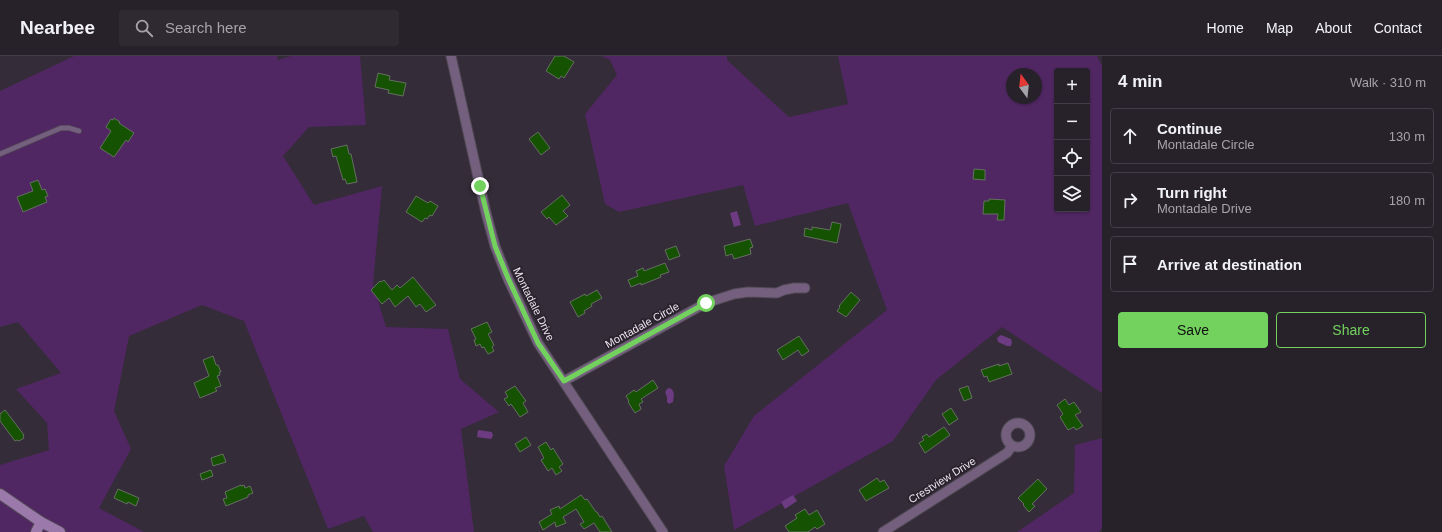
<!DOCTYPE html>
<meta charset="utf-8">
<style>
:root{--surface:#27212a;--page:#2f2932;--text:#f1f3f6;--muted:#a4a3a8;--line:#433e47;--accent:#72d25d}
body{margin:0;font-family:Arial,sans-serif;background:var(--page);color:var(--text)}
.controls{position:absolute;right:12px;top:12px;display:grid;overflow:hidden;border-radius:4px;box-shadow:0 1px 3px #0004}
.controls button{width:36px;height:36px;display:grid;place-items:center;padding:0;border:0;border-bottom:1px solid var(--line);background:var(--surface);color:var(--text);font:20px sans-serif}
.compass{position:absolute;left:1006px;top:12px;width:36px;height:36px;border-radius:50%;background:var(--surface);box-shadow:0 1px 3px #0004;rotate:345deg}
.stop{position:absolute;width:12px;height:12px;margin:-9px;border:3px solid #72d25d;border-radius:50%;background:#fff}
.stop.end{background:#72d25d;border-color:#fff;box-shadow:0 1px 4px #0008}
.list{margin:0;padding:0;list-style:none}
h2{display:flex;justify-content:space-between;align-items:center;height:52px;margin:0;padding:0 16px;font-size:17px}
h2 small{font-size:13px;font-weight:400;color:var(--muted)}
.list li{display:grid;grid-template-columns:26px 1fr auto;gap:12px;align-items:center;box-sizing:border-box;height:56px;margin:0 8px 8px;padding:0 8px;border:1px solid var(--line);border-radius:4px}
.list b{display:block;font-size:15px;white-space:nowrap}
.list p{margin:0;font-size:13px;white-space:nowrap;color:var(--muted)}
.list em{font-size:13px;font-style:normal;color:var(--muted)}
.actions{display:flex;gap:8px;padding:12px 16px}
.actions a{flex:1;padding:9px 0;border:1px solid var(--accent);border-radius:4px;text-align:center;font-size:14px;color:var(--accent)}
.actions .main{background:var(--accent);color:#111}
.icon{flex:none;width:22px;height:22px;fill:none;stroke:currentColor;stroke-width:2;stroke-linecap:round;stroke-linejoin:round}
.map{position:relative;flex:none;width:1102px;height:476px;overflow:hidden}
header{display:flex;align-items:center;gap:24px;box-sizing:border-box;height:56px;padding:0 20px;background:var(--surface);border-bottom:1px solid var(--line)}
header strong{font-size:19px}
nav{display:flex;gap:22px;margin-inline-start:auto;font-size:14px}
.search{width:280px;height:36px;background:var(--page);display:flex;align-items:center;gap:10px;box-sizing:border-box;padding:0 14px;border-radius:4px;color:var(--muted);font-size:15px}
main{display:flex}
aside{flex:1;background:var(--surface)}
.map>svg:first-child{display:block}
.green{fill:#502762;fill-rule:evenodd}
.water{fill:#6d3b82}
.building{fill:#155202;stroke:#656f62}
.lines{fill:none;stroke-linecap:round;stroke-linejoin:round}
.lane-casing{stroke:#514a55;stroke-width:6}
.street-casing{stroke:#514a55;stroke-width:11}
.secondary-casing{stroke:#514a55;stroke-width:12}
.lane{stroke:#745f7f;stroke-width:4.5}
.street{stroke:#745f7f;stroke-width:9}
.secondary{stroke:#9b79ab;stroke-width:10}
.route{stroke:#72d25d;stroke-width:5}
.labels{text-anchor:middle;stroke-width:3.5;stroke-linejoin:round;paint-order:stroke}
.street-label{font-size:11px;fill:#ece6ee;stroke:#2a222e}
</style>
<header>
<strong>Nearbee</strong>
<div class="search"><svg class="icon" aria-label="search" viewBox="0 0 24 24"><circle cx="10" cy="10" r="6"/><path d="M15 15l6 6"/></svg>Search here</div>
<nav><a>Home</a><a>Map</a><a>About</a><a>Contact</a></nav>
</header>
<main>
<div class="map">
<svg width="1102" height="476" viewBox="0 0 1102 476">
<rect width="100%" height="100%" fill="#342c38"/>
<g class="green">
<polygon points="74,0 277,0 278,4 291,0 360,0 366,69 309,71 283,100 314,149 382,130 373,228 386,271 448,273 460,323 499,356 461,373 474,476 373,476 364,460 328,473 244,265 202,249 129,280 114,355 131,393 99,452 144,476 0,476 0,409 49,394 47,367 16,333 61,317 18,266 0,271 0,35"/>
<path d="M602,0H727V4L789,61L848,48L838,0H1097L1102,10V337L1002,271L936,324L893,385L734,474L724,410L754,360L887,254L848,147L755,170L743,129L619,156L605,148L585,58L617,19L610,4ZM1057,15H1087V153H1057ZM1012,18H1036V42H1012Z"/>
<polygon points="1102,382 1102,472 1099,476 1017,476 1074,437 1075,389"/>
</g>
<g class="water">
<polygon points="737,155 741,169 734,171 730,157"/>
<polygon points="1001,279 1011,283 1012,287 1011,290 1007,290 998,286 997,282"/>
<polygon points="668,332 672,333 674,338 673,346 669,348 667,346 667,341 665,336"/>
<polygon points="478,374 492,376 493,380 491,383 477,381"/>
<polygon points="793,439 797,445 785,453 781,446"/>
</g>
<g class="building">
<polygon points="555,0 564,0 574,6 564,22 561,20 559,23 546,15"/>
<polygon points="378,17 390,20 389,24 406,27 403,40 388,37 389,34 375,31"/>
<polygon points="114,62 120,66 119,67 134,77 128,86 126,84 114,101 100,92 111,75 106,71 111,63 113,64"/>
<polygon points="538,76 550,92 541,99 529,83"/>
<polygon points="347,89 349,98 351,98 357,126 347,128 345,123 343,124 336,100 333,101 331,93"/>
<polygon points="974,113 985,114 985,124 973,123"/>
<polygon points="38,124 42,134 45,133 48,140 45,141 47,146 23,156 17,141 33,135 30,127"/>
<polygon points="562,139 570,149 563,155 568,160 556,169 549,161 547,163 541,156"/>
<polygon points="416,140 428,147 430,145 438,150 432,160 430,159 427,163 425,162 422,166 406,156"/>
<polygon points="989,143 1005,144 1004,164 997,164 998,158 983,158 984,145 989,145"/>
<polygon points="832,166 841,168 837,187 804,180 805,172 812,174 812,171 830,174"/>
<polygon points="750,183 753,191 750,192 751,198 734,203 732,198 726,200 724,190"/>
<polygon points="676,190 680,200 669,204 665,194"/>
<polygon points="665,207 669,216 660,219 661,221 641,229 641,227 631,231 628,224 638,220 636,215 643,212 644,215"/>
<polygon points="413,221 436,249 426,256 420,248 416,251 408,240 395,251 389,242 382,248 371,234 380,225 381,226 384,224 392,234 397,229 400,232"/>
<polygon points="597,234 602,242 591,248 592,250 584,255 585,257 578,261 570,246 585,238 586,240"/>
<polygon points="851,236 860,244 846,261 837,255 840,251 839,250"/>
<polygon points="487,266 492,276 488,278 494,289 492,291 494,295 488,298 484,291 482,292 480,288 476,290 474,284 476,283 471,273"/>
<polygon points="799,280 809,295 802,300 798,294 783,304 777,294"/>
<polygon points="213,300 216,309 218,309 221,316 219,316 220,319 217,320 221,330 215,332 217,335 200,342 194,327 209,320 203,304"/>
<polygon points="1008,307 1012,318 989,326 987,320 984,321 981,314 999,308 999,310"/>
<polygon points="653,324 658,332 641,343 643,346 639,348 641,353 635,357 628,346 629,345 626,340 634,334 636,336"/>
<polygon points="515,330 526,345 523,347 528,356 520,361 511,348 509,350 504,343 508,341 505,336"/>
<polygon points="968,330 972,342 964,345 959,333"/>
<polygon points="1065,343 1069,349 1074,346 1081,356 1075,359 1083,370 1076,374 1074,371 1068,374 1060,361 1063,358 1057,349"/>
<polygon points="951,352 958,363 949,369 942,358"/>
<polygon points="5,354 24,379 23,380 24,382 19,385 17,384 15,385 0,365 0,358"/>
<polygon points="944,371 950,379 925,397 919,387 924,384 922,381 927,378 929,381"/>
<polygon points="526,381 531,389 520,396 515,388"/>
<polygon points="546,386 551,394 553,392 563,408 559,411 562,415 556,419 552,412 548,415 541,404 544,402 538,391"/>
<polygon points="223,398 226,406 213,410 211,402"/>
<polygon points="211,414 213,420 202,424 200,418"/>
<polygon points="877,422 880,426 884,424 889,432 866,445 859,434"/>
<polygon points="1038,423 1047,433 1032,448 1035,450 1029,456 1023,449 1024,448 1018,442"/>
<polygon points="241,429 241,430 244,429 245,432 250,430 253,437 248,439 248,441 226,450 223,443 227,442 225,436"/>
<polygon points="118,433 139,442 136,450 128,446 127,448 114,442"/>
<polygon points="581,439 585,444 587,443 596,456 597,456 600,461 602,460 612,476 600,476 594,467 584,473 580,468 584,466 576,453 563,461 566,467 556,471 555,466 543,474 539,466 552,458 550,454 559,450 560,453"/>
<polygon points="805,453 809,459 817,454 825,468 817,473 815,471 808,476 789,476 785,470 797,462 795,459"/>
</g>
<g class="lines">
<g class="lane-casing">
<polyline id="lane" points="0,98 61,72 69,72 79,75"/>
</g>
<g class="street-casing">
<g id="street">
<polyline points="451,0 486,157 495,190 508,223 538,287 663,476"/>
<polyline points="564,325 706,247 734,238 748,236 777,237 784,234 794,232 805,232"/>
<circle cx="1018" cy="379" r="12"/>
<polyline points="883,476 1007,397 1012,390"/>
</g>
</g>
<g class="secondary-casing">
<g id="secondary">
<polyline points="0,438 41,466 60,476"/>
<polyline points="36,476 41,466"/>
</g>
</g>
<use href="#lane" class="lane"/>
<use href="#street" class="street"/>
<use href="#secondary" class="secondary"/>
</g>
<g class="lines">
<polyline class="route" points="480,130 495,190 508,222 538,287 564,325 706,247"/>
</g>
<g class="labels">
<g class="street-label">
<text transform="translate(534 248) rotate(64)" y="4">Montadale Drive</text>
<text transform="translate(642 269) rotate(-29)" y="4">Montadale Circle</text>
<text transform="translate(942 424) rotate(-32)" y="4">Crestview Drive</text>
</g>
</g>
</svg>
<div class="controls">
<button>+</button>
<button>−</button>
<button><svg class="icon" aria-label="locate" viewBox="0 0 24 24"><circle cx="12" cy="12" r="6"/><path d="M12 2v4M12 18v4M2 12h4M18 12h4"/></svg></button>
<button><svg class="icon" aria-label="layers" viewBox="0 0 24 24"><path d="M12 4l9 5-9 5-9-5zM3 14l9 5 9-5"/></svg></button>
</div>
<svg class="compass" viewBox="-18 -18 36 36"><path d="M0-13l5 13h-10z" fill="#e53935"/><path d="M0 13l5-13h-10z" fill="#a4a3a8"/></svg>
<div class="stop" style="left:706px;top:247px"></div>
<div class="stop end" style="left:480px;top:130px"></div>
</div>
<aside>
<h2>4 min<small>Walk · 310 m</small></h2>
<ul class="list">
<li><svg class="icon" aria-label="ahead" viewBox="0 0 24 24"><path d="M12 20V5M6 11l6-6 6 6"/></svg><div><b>Continue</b><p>Montadale Circle</p></div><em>130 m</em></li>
<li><svg class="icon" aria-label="right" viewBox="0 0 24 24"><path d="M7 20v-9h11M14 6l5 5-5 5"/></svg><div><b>Turn right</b><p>Montadale Drive</p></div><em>180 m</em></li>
<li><svg class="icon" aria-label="arrive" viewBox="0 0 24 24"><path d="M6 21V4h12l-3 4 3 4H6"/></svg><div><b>Arrive at destination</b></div></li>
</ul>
<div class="actions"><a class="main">Save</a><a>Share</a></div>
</aside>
</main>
